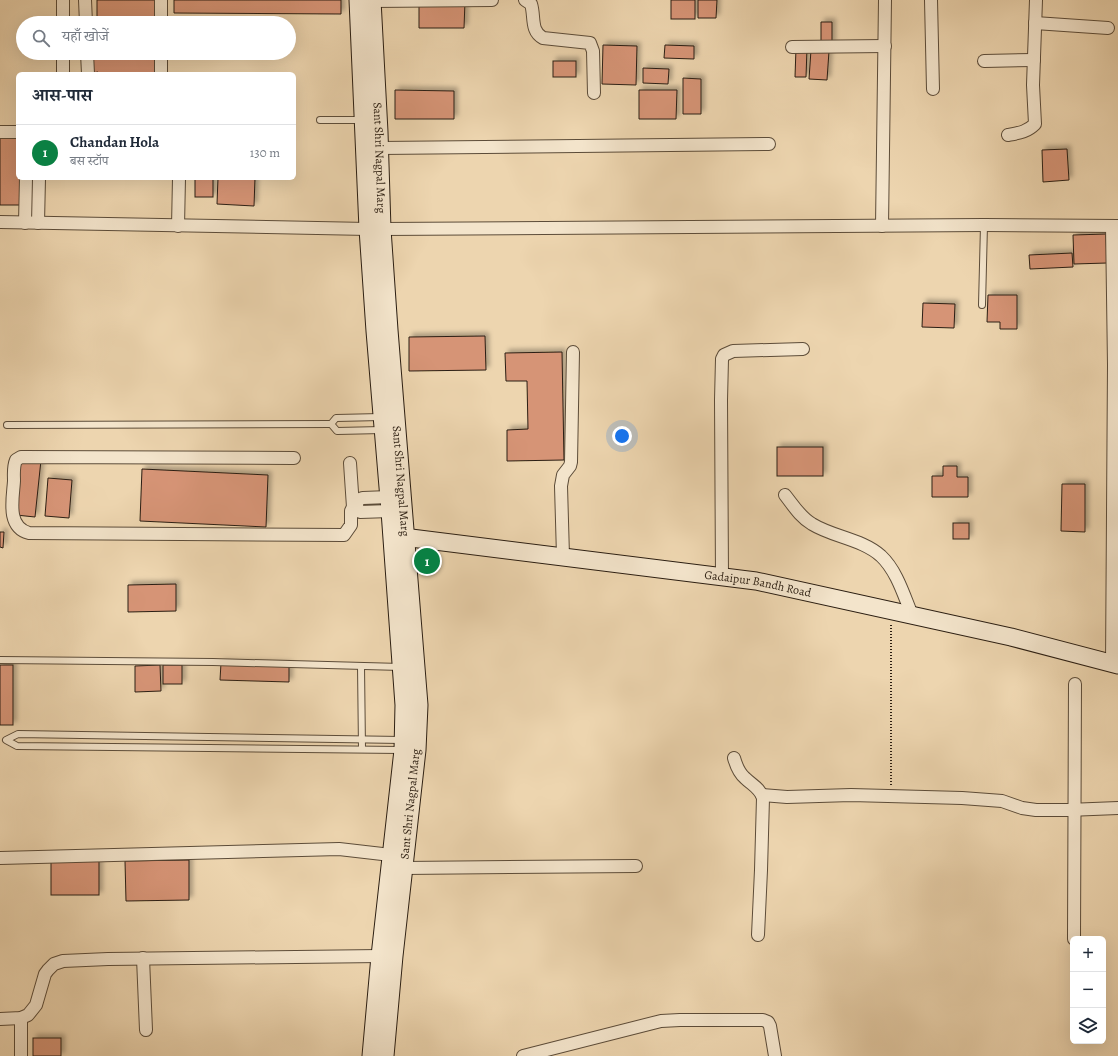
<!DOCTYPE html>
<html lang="hi">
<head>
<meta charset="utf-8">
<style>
  :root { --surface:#fff; --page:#f6f6f7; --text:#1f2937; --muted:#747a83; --line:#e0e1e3; --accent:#0b8043 }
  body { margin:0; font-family:Alegreya,"Noto Serif Devanagari",serif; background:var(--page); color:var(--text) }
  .controls { position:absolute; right:12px; bottom:12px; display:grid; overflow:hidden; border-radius:6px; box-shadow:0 4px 16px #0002 }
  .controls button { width:36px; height:36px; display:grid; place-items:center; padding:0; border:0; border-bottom:1px solid var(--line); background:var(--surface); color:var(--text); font:20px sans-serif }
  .you { position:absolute; left:622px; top:436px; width:14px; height:14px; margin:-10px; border:3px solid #fff; border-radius:50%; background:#1a73e8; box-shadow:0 0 0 6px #1a73e833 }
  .badge { display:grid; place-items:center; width:26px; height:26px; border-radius:50%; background:var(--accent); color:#fff; font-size:13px; font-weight:700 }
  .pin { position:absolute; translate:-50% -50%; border:2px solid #fff; box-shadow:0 1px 4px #0006 }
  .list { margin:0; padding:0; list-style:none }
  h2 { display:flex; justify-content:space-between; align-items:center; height:52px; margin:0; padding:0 16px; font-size:17px }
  h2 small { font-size:13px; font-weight:400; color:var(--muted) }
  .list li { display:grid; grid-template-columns:26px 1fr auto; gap:12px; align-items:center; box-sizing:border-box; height:56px; padding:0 16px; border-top:1px solid var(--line) }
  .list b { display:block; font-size:15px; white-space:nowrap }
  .list p { margin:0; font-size:13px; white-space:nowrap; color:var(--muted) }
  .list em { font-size:13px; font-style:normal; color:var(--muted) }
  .icon { flex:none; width:22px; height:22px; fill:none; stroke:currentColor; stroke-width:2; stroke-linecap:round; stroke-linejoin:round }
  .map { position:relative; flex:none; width:1118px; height:1056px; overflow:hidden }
  .search { position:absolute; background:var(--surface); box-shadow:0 4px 16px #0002; left:16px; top:16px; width:280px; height:44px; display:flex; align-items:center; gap:10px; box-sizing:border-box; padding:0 14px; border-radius:22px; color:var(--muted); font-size:15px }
  .panel { position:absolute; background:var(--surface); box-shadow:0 4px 16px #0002; left:16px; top:72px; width:280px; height:108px; border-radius:6px }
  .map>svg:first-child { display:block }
  .building { fill:#d69476; stroke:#2b1e12; filter:url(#shadow) }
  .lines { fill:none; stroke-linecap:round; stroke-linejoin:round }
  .lane-casing { stroke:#5c4c39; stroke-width:8 }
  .street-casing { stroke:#5c4c39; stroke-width:14 }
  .secondary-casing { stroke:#2b1e12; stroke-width:19 }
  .path { stroke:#2b1e12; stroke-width:2; stroke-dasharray:1 2; stroke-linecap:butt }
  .lane { stroke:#f3e4cb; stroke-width:6 }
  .street { stroke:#f3e4cb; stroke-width:12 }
  .secondary { stroke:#f3e4cb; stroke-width:17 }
  .labels { text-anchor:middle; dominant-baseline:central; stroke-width:3; stroke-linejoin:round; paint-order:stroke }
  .street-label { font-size:12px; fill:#2b1e12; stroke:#f3e4cb }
</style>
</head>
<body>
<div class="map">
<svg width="1118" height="1056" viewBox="0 0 1118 1056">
  <defs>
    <filter id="shadow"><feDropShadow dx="3.5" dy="-3.5" stdDeviation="2" flood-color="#0004"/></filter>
  </defs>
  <rect width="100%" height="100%" fill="#edd5af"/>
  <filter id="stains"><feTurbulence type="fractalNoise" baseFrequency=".005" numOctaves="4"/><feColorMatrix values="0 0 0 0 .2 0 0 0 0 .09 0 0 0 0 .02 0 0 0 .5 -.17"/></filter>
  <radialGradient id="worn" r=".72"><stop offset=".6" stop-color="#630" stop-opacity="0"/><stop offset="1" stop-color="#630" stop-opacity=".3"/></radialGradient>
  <!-- building -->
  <g class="building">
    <rect x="97" y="0" width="62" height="23"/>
    <path d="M174,0h167v14l-167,-1z"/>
    <rect x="671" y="0" width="24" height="19"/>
    <path d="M698,0h19l-1,18h-18z"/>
    <path d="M419,1h46l-1,27h-45z"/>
    <path d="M821,22h11v24l-11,-1z"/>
    <path d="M603,45l34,1 -1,39 -34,-1z"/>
    <path d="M665,45l29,1v13l-30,-1z"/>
    <path d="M796,48h11l-1,29h-11z"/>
    <path d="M811,50l18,1 -2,29 -18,-1z"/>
    <path d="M98,53h62v21h-62v-2l-12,2v-20z"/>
    <rect x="553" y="61" width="23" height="16"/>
    <path d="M643,68l26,1 -1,15 -25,-1z"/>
    <path d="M683,78l18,1v35h-18z"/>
    <path d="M395,90l59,1v28h-59z"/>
    <path d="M639,90h38l-1,29h-37z"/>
    <path d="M0,136l18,1v41h2v27h-20z"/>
    <path d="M1067,149l2,31 -26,2 -1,-32z"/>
    <rect x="195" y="178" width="18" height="19"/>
    <path d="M218,178h37l-1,28 -37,-2z"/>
    <path d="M1106,234l1,29 -33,1 -1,-29z"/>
    <path d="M1072,253l1,14 -43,2 -1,-14z"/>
    <path d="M988,295h29v34h-17v-7h-13z"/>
    <path d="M923,303l32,1 -1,24 -32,-1z"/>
    <path d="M485,336l1,34 -77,1v-34z"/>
    <path d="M562,352l2,108 -57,1v-31l21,-1 -1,-48h-21l-1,-28z"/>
    <rect x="777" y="447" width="46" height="29"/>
    <path d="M21,458l20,2 -6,57 -19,-2z"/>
    <path d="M943,466h14v11h11v20h-36v-21h11z"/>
    <path d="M142,469l126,6 -2,52 -126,-6z"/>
    <path d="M48,478l24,2 -3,38 -24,-2z"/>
    <path d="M1062,484h23v48l-24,-1z"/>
    <rect x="953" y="523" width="16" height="16"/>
    <path d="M0,532h4l-1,16 -3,-1z"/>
    <path d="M176,584v27l-48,1v-27z"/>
    <path d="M221,663l68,2v17l-69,-2z"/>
    <rect x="0" y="665" width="13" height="60"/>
    <path d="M160,665l1,26 -26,1v-26z"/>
    <rect x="163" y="665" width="19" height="19"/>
    <rect x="51" y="858" width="48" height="37"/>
    <path d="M189,860v40l-63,1 -1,-40z"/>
    <rect x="33" y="1038" width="28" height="18"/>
  </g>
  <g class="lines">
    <defs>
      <g id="lane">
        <path d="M320,120h41"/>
        <path d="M982,305l2,-80"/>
        <path d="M381,417l-45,1 -5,6 6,7 45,-1"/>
        <path d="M7,425l324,-1"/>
        <path d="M0,660l213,2 188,5"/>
        <path d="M361,666l1,83"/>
        <path d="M401,750l-384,-4 -11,-6 12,-6 383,6"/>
      </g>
      <g id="street">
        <path d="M63,0v23"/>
        <path d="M85,0l1,23"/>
        <path d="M161,0v23"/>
        <path d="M525,0l6,4c4,12 -1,27 12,34l47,5 3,8 1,42"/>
        <path d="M931,0l2,89"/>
        <path d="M372,1l120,-1"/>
        <path d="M1035,23l73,5"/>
        <path d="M792,47l93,-1"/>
        <path d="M63,53v21"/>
        <path d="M87,53l1,21"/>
        <path d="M161,53v21"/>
        <path d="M984,61l50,-1"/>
        <path d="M0,132h18"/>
        <path d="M1008,135c11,-2 19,-3 27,-11l-2,-39 3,-85"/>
        <path d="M380,148l389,-4"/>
        <path d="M0,222l368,7"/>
        <path d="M25,223l1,-45"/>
        <path d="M38,223l1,-45"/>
        <path d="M178,226l1,-48"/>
        <path d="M882,226l3,-226"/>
        <path d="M382,229l602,-4 134,1"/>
        <path d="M294,458l-273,-1 -5,3c-3,7 -2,14 -2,21 -1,17 -8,46 15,52l315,2 7,-10v-14l2,-4h4"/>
        <path d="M350,463l3,44"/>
        <path d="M785,495c8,10 15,22 27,29 21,13 50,15 69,32 16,15 23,40 31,59"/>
        <path d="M389,497l-26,1 -6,2v7l3,5 30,-1"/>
        <path d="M563,556l-2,-70 2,-11 7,-9 1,-4 2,-110"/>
        <path d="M722,576l-1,-176 1,-41 2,-4 9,-4 70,-2"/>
        <path d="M1112,664l2,-299 -2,-139"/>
        <path d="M734,758c2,7 5,15 11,20 7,7 15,10 18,20l-2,72 -3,65"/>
        <path d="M762,795l25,2 64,-2 111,3 40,3 20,7 14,2h32l50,-2"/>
        <path d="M0,858l339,-9 52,6"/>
        <path d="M403,868l233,-2"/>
        <path d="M1074,939l1,-255"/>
        <path d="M143,958l3,72"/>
        <path d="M0,1019l21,-1 7,-3 8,-10 9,-31 3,-4 6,-6 9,-3 45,-2 272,-3"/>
        <path d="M21,1056v-38"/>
        <path d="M523,1056l138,-35 19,-1h83l5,2 2,4 5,30"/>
      </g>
      <g id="secondary">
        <path d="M358,0l10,229 7,102 15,180 14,194 -1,45 -23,206 -9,100"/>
        <path id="s1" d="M372,0l7,132 3,97 7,101 30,375 -2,45 -23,206 -9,100"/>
        <path id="s2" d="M395,536l361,45 255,56 107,28"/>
      </g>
    </defs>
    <!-- lane casing -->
    <use href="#lane" class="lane-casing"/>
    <!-- street casing -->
    <use href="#street" class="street-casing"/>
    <!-- secondary casing -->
    <use href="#secondary" class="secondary-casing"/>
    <!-- path -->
    <path class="path" d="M891,625v160"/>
    <!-- lane -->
    <use href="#lane" class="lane"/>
    <!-- street -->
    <use href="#street" class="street"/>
    <!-- secondary -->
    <use href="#secondary" class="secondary"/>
  </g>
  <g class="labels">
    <!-- street labels -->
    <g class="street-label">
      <text stroke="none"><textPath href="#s1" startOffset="158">Sant Shri Nagpal Marg</textPath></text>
      <text stroke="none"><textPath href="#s1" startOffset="482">Sant Shri Nagpal Marg</textPath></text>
      <text stroke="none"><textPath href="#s2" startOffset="366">Gadaipur Bandh Road</textPath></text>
      <text transform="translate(410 804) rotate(-84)">Sant Shri Nagpal Marg</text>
    </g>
  </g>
  <rect width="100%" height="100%" filter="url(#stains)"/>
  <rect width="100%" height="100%" fill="url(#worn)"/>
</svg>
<div class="controls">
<button>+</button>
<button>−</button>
<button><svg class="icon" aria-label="layers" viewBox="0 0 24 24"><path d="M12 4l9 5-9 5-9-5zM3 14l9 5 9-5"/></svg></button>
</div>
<div class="you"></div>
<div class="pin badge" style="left:427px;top:561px">1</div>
<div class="search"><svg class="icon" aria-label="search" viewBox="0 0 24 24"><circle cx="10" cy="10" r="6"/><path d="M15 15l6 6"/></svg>यहाँ खोजें</div>
<section class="panel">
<h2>आस-पास<small></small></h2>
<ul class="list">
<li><span class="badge">1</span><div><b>Chandan Hola</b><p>बस स्टॉप</p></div><em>130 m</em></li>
</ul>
</section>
</div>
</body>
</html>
